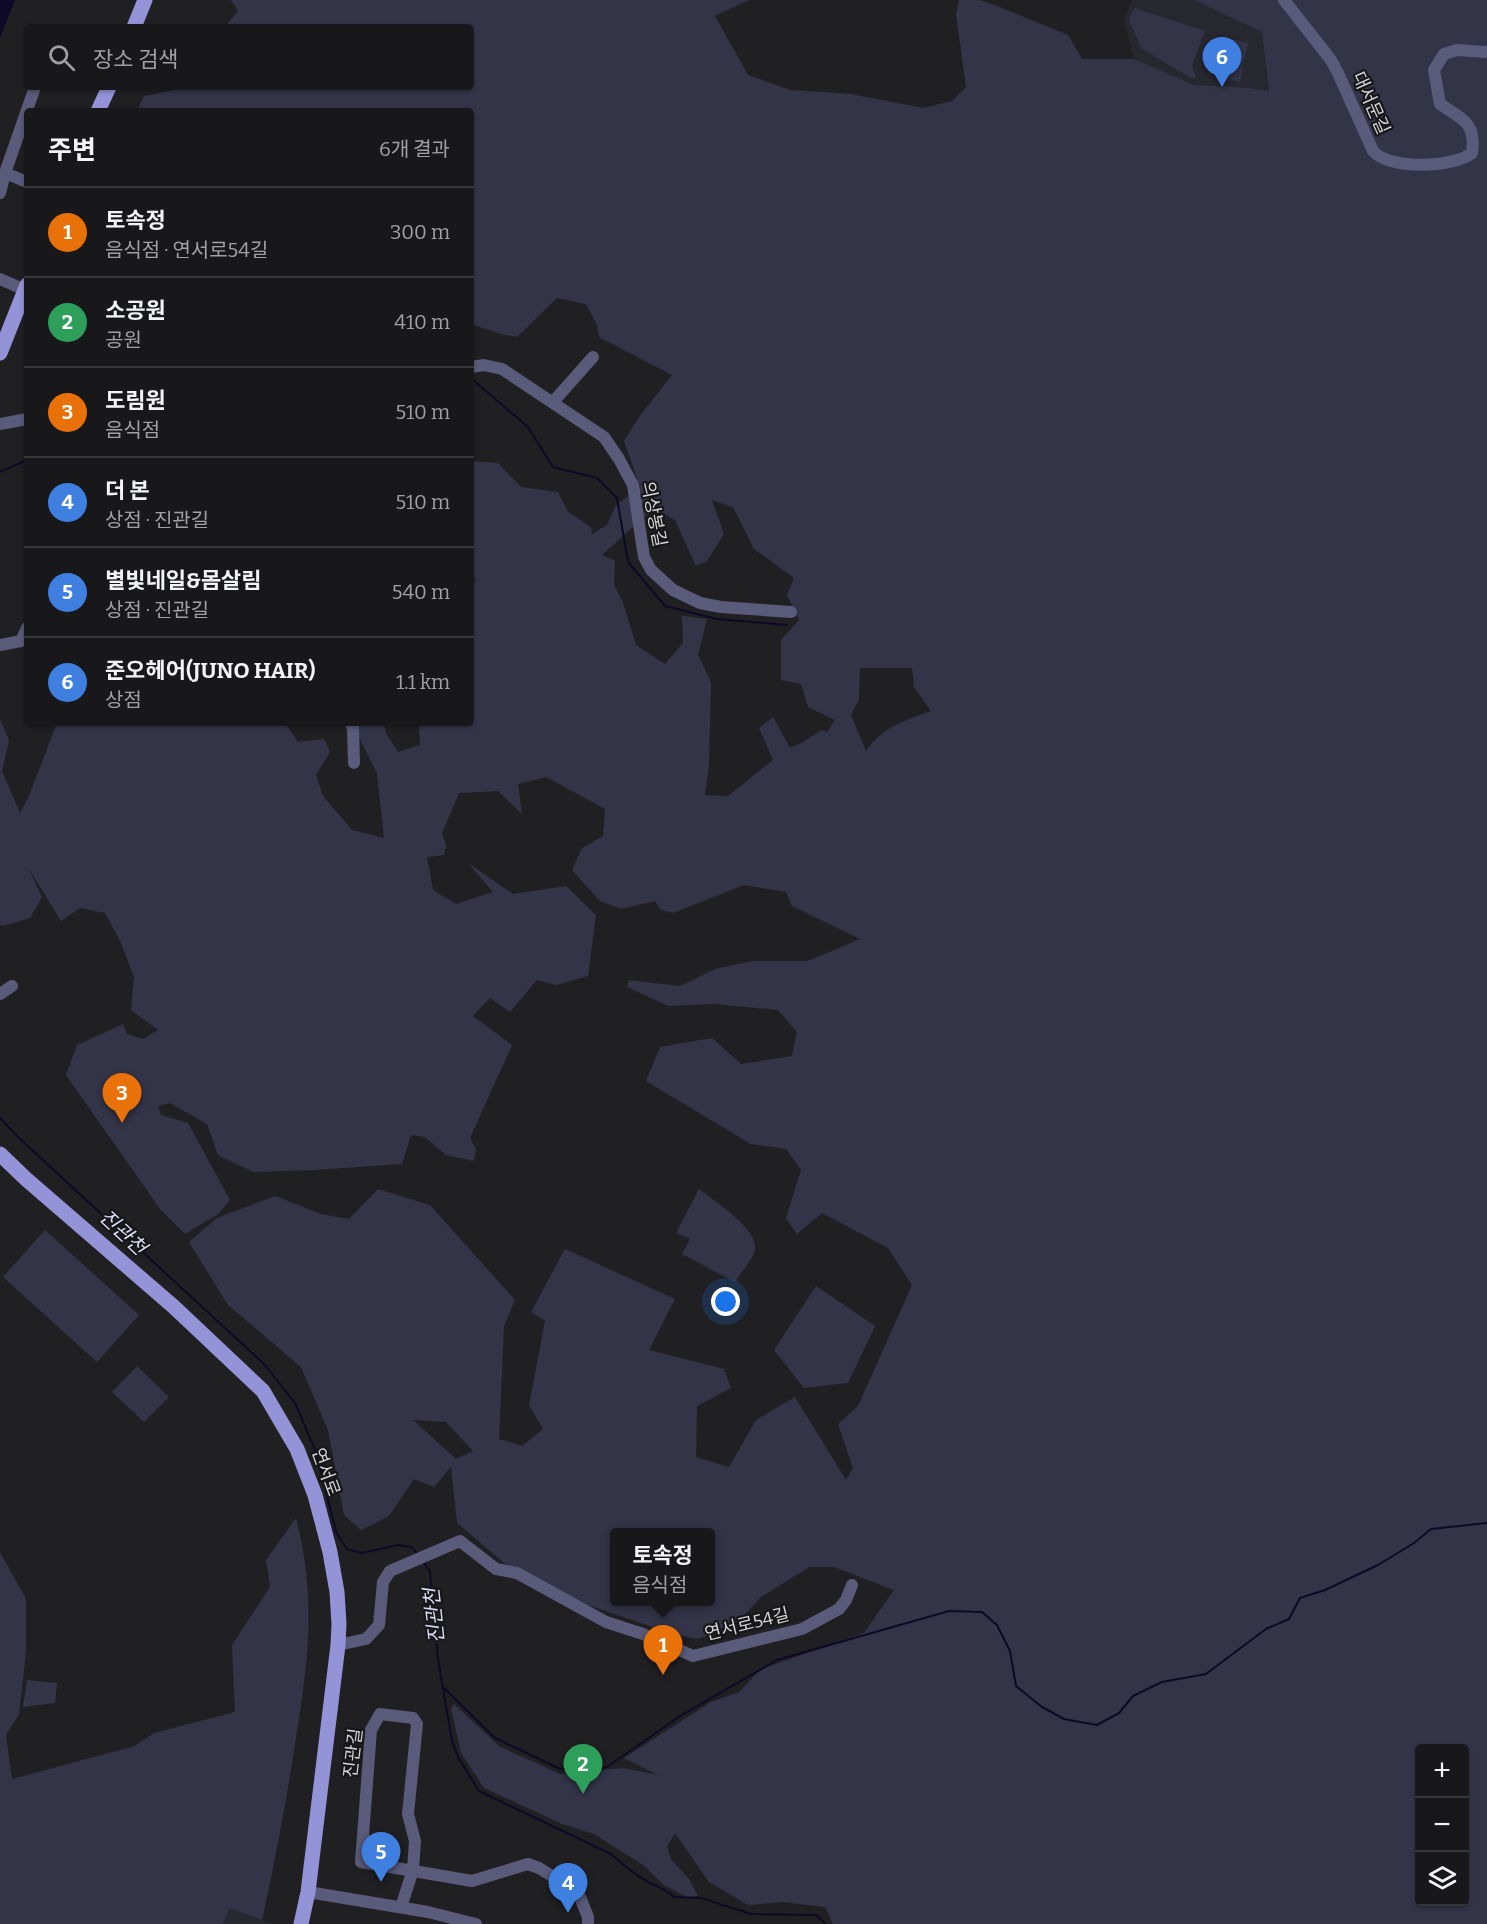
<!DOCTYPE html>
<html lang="ko">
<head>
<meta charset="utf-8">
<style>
  :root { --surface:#18181a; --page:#252527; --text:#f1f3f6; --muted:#9fa0a2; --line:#363739; --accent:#b45309 }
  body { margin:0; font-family:Bitter,"Noto Sans KR",serif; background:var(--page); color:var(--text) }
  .controls { position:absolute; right:18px; bottom:18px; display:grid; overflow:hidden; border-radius:6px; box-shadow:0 2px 4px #0004 }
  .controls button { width:54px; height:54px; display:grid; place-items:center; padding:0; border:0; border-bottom:2px solid var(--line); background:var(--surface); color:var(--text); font:30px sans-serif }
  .you { position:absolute; left:726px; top:1302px; width:21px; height:21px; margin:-15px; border:4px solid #fff; border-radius:50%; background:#1a73e8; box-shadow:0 0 0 9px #1a73e833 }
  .badge { display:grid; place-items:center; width:39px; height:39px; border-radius:50%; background:var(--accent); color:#fff; font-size:20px; font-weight:700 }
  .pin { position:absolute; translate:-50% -50px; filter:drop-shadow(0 2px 3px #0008) }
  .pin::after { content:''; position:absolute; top:32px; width:21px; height:18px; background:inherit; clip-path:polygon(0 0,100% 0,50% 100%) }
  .popup { position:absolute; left:610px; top:1528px; width:105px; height:78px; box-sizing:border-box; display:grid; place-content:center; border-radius:6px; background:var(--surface); filter:drop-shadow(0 2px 4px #0005); font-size:20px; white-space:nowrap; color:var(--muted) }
  .popup b { font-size:22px; color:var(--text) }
  .popup::after { content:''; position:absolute; left:50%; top:100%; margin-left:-12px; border:12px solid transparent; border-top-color:var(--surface) }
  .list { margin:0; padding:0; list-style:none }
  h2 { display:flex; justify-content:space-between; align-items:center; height:78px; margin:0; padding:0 24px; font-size:26px }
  h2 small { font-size:20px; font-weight:400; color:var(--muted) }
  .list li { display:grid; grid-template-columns:39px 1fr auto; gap:18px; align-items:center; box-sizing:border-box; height:90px; padding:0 24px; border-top:2px solid var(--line) }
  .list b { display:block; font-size:22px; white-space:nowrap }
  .list p { margin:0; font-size:20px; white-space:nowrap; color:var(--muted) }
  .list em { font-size:20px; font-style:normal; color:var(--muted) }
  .icon { flex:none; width:33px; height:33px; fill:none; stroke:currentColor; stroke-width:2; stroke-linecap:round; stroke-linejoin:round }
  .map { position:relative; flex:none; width:1487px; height:1924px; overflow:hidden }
  .search { position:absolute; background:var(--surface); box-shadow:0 2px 4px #0004; left:24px; top:24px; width:450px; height:66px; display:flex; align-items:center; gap:15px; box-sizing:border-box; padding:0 21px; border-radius:6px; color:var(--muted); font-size:22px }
  .panel { position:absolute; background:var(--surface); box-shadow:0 2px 4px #0004; left:24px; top:108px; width:450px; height:618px; border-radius:6px }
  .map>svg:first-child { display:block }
  .built { fill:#272730 }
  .green { fill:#343449; fill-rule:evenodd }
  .water { fill:#0d0926 }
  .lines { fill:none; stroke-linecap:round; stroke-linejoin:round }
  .stream { stroke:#0d0926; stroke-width:2 }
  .minor { stroke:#5a5a7b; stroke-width:12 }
  .major { stroke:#9493d8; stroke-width:15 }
  .labels { text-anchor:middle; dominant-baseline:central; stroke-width:4.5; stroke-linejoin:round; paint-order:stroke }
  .street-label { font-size:18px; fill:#d4d4d6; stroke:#171719 }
  .water-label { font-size:20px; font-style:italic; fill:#dcddf7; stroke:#171719 }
</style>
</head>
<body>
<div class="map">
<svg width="1487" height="1924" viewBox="0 0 1487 1924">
  <rect width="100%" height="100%" fill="#202023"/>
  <!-- built -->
  <g class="built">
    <path d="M1132,0h62l68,32 7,59 -19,-3 -54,-3 -62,-26 -10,-40z"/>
    <path d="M229,1908l45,16h-51z"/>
  </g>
  <!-- green -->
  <g class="green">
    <path d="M231,0h518l-34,16 33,59 42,15 61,4 72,14 29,-7 14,-14 -10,-73 3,-14h20l13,4 76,31 14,24h52l61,26 55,3 19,3 -7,-59 -68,-32h293v1924h-654l-8,-17 -42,-5 -35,3 -39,-23 -34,-49 -8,14 4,12 18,20 9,17 -11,1 -23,-12 -21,-20 -49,-31 -32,-10 -78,-36 -23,-35 -10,-45 3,-4 45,42 61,28 63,-6 35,7 -34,-17 87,-56 28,-10 22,-23 103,-36 30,-43 -60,-23h-25l-48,30 -20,22 -42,20 -23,-4 -88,-30 -79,-38 -52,-44 -6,-56 -17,20 -20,-8 -25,37 -28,14 -17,-15 -16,-85 -27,-63 -73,-62 -39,-63 28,-24 58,-22 46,18 28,5 29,-30 52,16 85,95 -11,26 -5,113 23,7 21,-17 -14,-24 16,-84 -14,-9 34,-63 110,50 -26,51 75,19 7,19 -34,18 -1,51 33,10 27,-47 39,-23 51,83 7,-12 -15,-44 20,-18 54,-121 -24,-37 -66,-35 -25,21 -11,-16 15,-48 -15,-21 -35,-5 -105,-63 14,-34 52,-9 29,26 51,-8 5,-24 -19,-22 -64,-6 -46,2 -41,-19 2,-7 51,6 35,-17 37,-8h56l52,-22 -68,-33 -6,-14 -42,-7 -71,28 -12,-3 -6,-9 -34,8 -21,-8 -28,-31 10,-22 21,-12 2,-27 -59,-32 -28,7 4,30 -24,-23 -39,2 -17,40 4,12 -2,10 -17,2 6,33 23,14 37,-12 -25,-29 45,31 53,-8 30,29 -8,61 -32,9 -19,-5 -27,32 -20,-14 -17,18 39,29 -42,93 6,11 -2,12 -28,-6 -21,-18 -14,-2 -9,29 -87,6 -62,2 -35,-17 -11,-31 -37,-21 -12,3 3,9 27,8 42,77 -12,14 -33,20 -25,-25 -94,-134 11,-30 46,-21 4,10 16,5 15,-9 -27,-20 3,-33 -13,-34 -16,-30 -25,-5 -19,13 -33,-54 14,30 -12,21 -27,8 -3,-1v-206l9,21 -7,31 18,42 9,-17 28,-73h228l13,19 26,-3 6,13 -14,23 7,21 29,34 32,8 -7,-65 -23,-46v-4h30l2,10 12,19 22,-7 -1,-22h52v-140l5,-1 -5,-16v-105l27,2 23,24 37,5 10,20 23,15 1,7 15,-9 9,-20 24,-18 -16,-46 15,-24 33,-42 -73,-38 -2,-12 -11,-21 -29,-6 -40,39 -16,-3 -30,-10v-213h-334l7,-15 36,-7 1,-2h290v-60h-246l13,-16zM712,500l21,7 21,42 40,29 -7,17 12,25 -18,20v40l20,4 7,23 27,13 -8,12 -5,-2 -21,13 -11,5 -17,-31 -14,11 14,32 -45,36 -23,-1 4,-30 2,-83 -13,-27 9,-36 -25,-3 1,27 -18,21 -29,-19 -13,-42 -9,-18 1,-24 -13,-6 52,-47 21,12 21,46 11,-5 17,-27zM860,668h52l2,19 17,24c-25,9 -50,17 -65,40l-15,-36 8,-16zM413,1420l33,2 27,29 -17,8zM615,1532h96v70h-96zM1420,1748h44v154h-44z"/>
    <path d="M1134,8l71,23 -13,34 4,13h-5l-49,-29 -13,-29z"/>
    <path d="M1221,37l27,6 -8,39 -31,-9 -1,-4z"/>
    <path d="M699,1189c15,12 60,40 56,61 -3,11 -14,22 -20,32l-53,-28 8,-15 -14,-6z"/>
    <path d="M45,1230l94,85 -42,47 -94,-85z"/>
    <path d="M816,1286l59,40 -27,57 -44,5 -30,-38z"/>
    <path d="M137,1366l32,31 -25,25 -32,-30z"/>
    <path d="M296,1518c21,82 12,145 -1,226 -9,59 -20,117 -33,176l-33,-12 -6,16h-223v-372l26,47v53l-7,62 -13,21 6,44 123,-33 19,-13 81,-21 -3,-67 38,-58 -4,-27z"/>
    <path d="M27,1680l30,3 -2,20 -32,4z"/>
  </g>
  <!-- water -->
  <path class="water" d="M0,0h15l-15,38z"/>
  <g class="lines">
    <!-- stream -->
    <g class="stream">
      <path d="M471,381l2,-1 55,47 25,40 44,11 20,20 11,64 37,44 52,13 70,6"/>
      <path d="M0,472l27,-12"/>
      <path d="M0,1118l19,20 245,226 31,39 21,49 20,80 11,17 15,4 36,-8 14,2 6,8"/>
      <path d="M423,1562l7,9 8,88 14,82 6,16 21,34 132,63c12,11 24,21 39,29 10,5 16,6 24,14l27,1 50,16 65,1 10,9"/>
      <path d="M444,1688l51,50 63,30 20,3 29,-4 73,-51 97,-56 172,-49 33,1 15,13 13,26 6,35 26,21 22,12 33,6 22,-12 14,-17 29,-14 44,-8 60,-45 23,-10 11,-21 25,-8 53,-25 36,-22 17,-14 56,-6"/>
    </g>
    <!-- minor -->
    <g class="minor">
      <path d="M1284,0l47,60 7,13 35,78c16,19 80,17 99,2 4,-31 -9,-33 -32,-49l-6,-34 10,-16 13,-4 30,2"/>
      <path d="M5,173l22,9"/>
      <path d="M0,193l5,-20 30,-86"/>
      <path d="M0,279l25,11"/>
      <path d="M471,367l13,-2 18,4 102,68 15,22 14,26 11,72 7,13 22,20 27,13 21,4 70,5"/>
      <path d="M553,402l40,-45"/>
      <path d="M0,424l27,-5"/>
      <path d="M0,645l21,-4 6,-13"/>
      <path d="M351,723l2,5 1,35"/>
      <path d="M0,994l12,-8"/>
      <path d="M338,1645l28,-6 13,-14 4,-43 7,-11 70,-30 36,28 21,4 89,49 37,12 50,22 109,-27 37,-20 7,-9 6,-15"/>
      <path d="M308,1892l120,20 48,12"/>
      <path d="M401,1907l12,-37 2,-29 -7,-27 9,-90 -4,-6 -33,-4 -9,16 -10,132 111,19 56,-17 11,4 39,24 10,25v7"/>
    </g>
    <!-- major -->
    <g class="major">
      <path d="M134,27l11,-27"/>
      <path d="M98,111l11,-24"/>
      <path d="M0,353l27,-68"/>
      <path d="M0,1154l26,25 148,128 89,84 34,58 18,46 15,57 7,40 2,32 -1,21 -30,247 -7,32"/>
    </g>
  </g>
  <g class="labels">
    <!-- street labels -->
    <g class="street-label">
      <text transform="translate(1371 103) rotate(66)">대서문길</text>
      <text transform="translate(654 514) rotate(79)">의상봉길</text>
      <text transform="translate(326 1472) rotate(70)">연서로</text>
      <text transform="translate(747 1624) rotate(-14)">연서로54길</text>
      <text transform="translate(353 1753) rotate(-83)">진관길</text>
    </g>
    <!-- water labels -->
    <g class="water-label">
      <text transform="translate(123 1232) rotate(43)">진관천</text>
      <text transform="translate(434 1616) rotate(-96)">진관천</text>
    </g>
  </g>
</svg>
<div class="controls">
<button>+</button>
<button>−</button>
<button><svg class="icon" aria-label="layers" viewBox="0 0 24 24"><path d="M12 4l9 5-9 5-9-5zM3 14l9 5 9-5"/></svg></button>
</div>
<div class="you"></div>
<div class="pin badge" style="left:663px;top:1675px;background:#e8710a">1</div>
<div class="popup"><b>토속정</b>음식점</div>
<div class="pin badge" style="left:583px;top:1794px;background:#2e9e5b">2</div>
<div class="pin badge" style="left:122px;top:1123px;background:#e8710a">3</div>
<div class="pin badge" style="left:568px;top:1913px;background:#3f7fe0">4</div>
<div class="pin badge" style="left:381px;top:1882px;background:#3f7fe0">5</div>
<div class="pin badge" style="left:1222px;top:87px;background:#3f7fe0">6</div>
<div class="search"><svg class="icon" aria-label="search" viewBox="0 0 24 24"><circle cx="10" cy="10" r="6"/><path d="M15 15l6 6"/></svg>장소 검색</div>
<section class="panel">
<h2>주변<small>6개 결과</small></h2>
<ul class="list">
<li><span class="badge" style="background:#e8710a">1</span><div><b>토속정</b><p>음식점 · 연서로54길</p></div><em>300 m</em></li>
<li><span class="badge" style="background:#2e9e5b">2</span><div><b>소공원</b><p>공원</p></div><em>410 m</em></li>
<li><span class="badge" style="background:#e8710a">3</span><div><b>도림원</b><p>음식점</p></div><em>510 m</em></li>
<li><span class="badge" style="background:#3f7fe0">4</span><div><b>더 본</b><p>상점 · 진관길</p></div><em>510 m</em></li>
<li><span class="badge" style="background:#3f7fe0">5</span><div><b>별빛네일&amp;몸살림</b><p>상점 · 진관길</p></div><em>540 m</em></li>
<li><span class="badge" style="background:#3f7fe0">6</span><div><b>준오헤어(JUNO HAIR)</b><p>상점</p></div><em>1.1 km</em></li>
</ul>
</section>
</div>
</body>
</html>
